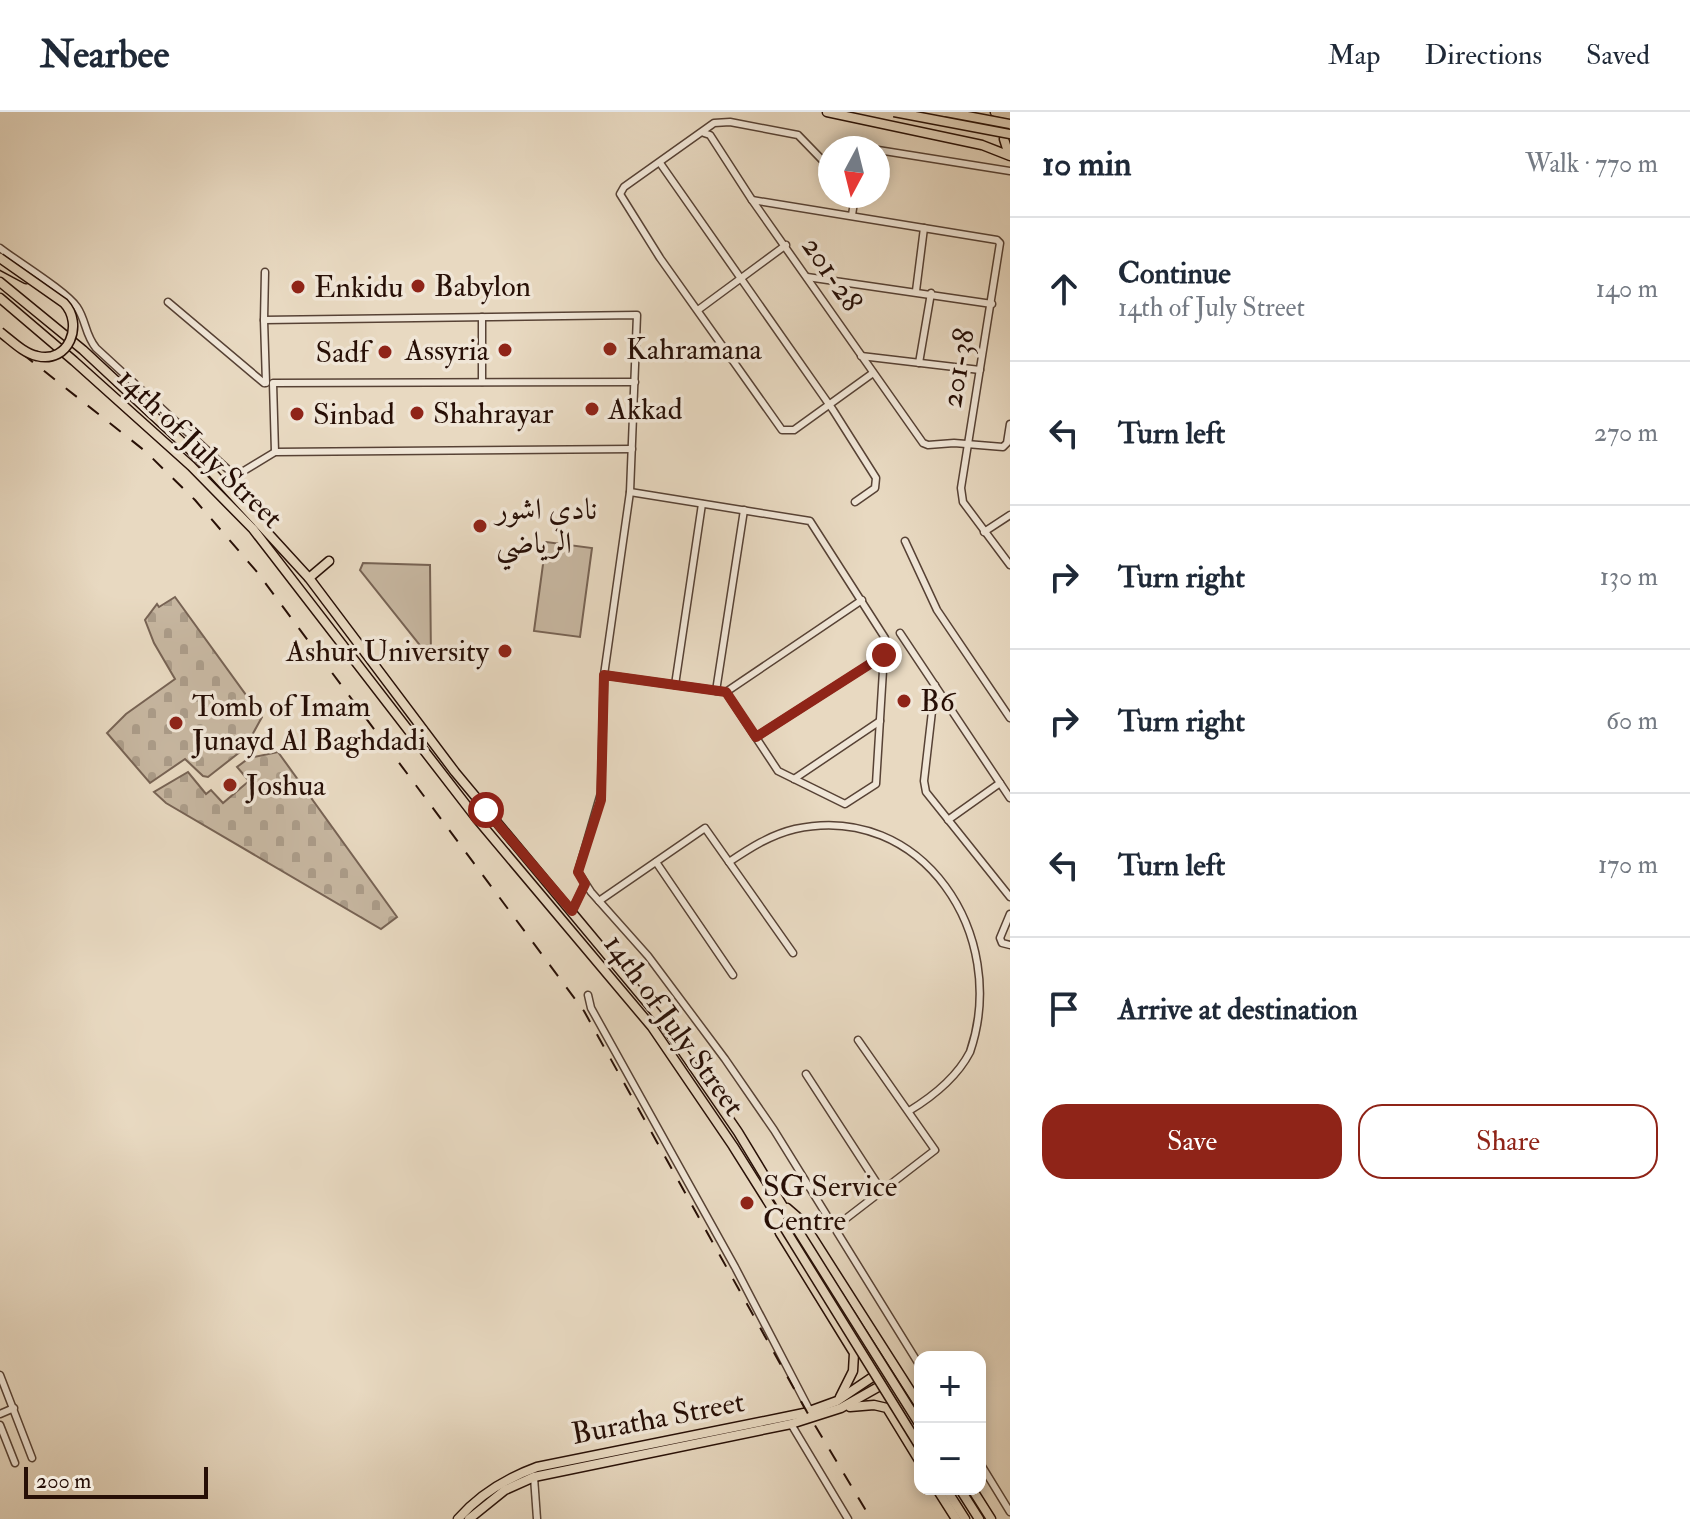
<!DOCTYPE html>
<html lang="en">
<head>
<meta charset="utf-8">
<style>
  :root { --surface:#fff; --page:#f2f2f3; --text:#1f2937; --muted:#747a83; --line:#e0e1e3; --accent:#8f2418 }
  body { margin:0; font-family:"IM FELL Double Pica",Amiri,serif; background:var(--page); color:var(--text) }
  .controls { position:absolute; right:24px; bottom:24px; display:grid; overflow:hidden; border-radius:16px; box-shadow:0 4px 12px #0003 }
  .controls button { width:72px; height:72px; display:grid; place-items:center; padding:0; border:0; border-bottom:2px solid var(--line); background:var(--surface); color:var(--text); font:40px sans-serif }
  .compass { position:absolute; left:818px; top:24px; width:72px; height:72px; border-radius:50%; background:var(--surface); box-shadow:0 4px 12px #0003; rotate:187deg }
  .scale { position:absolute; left:24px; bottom:20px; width:184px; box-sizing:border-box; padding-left:8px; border:4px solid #270f06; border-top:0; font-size:22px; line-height:28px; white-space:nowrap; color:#270f06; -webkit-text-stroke:6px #f0e6d7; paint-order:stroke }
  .stop { position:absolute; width:24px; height:24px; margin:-18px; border:6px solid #8f2418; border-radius:50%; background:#fff }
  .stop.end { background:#8f2418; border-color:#fff; box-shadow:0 2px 8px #0008 }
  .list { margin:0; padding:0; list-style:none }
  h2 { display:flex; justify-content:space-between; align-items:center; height:104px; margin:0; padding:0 32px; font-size:34px }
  h2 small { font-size:26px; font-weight:400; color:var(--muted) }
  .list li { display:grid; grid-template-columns:52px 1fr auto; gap:24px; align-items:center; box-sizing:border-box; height:144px; padding:0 32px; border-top:2px solid var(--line) }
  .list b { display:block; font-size:30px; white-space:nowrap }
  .list p { margin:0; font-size:26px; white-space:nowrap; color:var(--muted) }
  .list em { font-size:26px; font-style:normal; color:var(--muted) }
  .actions { display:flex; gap:16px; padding:24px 32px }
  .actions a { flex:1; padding:18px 0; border:2px solid var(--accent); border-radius:24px; text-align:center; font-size:28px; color:var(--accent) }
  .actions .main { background:var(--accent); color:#fff }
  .icon { flex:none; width:44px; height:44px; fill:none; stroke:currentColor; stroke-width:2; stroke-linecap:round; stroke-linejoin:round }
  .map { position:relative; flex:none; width:1010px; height:1407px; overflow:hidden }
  header { display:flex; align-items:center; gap:48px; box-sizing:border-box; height:112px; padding:0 40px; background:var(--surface); border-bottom:2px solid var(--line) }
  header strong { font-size:38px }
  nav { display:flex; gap:44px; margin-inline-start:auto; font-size:28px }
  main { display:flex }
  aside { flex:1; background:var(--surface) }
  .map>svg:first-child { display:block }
  .grass { fill:#c7b7a1; stroke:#776354; stroke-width:2 }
  .cemetery { fill:url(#cemetery-stones); stroke:#776354; stroke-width:2 }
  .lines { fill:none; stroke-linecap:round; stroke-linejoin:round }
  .minor-casing { stroke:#574235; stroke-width:9 }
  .major-casing { stroke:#270f06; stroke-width:11 }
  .minor { stroke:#f0e6d7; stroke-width:6 }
  .major { stroke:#e8d9c1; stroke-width:8 }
  .rail { stroke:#270f06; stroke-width:2; stroke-dasharray:14 14; stroke-linecap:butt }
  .major-bridge-casing { stroke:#270f06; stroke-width:11; stroke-linecap:butt }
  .major-bridge { stroke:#e8d9c1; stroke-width:8 }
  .route { stroke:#8f2418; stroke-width:10 }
  .poi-dot { fill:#8f2418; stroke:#f0e6d7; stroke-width:3 }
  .labels { text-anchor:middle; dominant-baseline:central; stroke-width:7; stroke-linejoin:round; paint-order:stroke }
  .street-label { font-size:30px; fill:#270f06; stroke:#f0e6d7 }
  .poi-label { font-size:30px; fill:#270f06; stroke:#f0e6d7; text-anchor:start }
</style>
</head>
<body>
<header>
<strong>Nearbee</strong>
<nav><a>Map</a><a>Directions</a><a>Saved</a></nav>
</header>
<main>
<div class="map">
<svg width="1010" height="1407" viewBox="0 0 1010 1407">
  <defs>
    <pattern id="cemetery-stones" width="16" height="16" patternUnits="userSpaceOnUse" patternTransform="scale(2)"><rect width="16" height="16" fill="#c7b7a1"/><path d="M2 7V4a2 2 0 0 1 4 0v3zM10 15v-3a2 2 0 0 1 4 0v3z" fill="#ab9c89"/></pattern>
  </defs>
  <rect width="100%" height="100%" fill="#e8d9c1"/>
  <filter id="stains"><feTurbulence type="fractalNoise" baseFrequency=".0025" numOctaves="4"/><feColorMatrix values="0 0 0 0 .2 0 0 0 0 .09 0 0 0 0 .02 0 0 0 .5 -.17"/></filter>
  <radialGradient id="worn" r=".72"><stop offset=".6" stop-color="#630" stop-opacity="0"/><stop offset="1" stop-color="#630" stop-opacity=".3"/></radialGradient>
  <!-- grass -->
  <g class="grass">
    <path d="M546,430l46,6 -12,89 -46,-6z"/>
    <path d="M363,451l67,2 1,94 -71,-89z"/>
  </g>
  <!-- cemetery -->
  <g class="cemetery">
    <path d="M175,485l87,120 -17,31 -37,29 -5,-1 -18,-17 -35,24 -43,-50 19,-19 49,-35 -21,-36 -9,-23 12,-16 2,3z"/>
    <path d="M278,640l119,165 -16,12 -215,-126 -12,-11 34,-20 18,22 5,-4 12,13 26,-22 -12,-14 12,-9z"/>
  </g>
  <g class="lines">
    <defs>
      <g id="minor">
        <path d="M704,21l6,2 42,65 171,243 5,2 26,-2 49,4 4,-4 3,-19"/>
        <path d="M878,38l132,21"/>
        <path d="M660,51l173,247 43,68 -1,10 -20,14"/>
        <path d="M830,56l-32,-33 -68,-13 -16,1 -90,64 -4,7 40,64 122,172h12l79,-57"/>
        <path d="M752,88l245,40 3,3 -39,245 2,14 47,63"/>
        <path d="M852,103l3,-19"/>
        <path d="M0,136c18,14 66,43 77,59 9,13 8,28 19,41l139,128"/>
        <path d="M265,160l-1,48 373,-5 -7,177 -26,183 -3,118 -23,79 13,20 57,64 77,103 49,71 146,236"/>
        <path d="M807,165l185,27"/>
        <path d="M916,179l8,-63"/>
        <path d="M168,190l96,81"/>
        <path d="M698,198l88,-65"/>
        <path d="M264,208l2,63"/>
        <path d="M861,244l119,14"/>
        <path d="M919,251l12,-70"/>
        <path d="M482,270v-65"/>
        <path d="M275,340l-2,-69 362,-1"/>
        <path d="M224,371l51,-31 357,-3"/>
        <path d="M630,380l180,29 75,117 -9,146 -31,20 -67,-33 -52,-79"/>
        <path d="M984,420l26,-17"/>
        <path d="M905,429l32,69 73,108"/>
        <path d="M900,521l110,165"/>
        <path d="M604,563l122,17 136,-92"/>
        <path d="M675,573l27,-181"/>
        <path d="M935,573l-11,96 2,11 84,105"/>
        <path d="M716,579l28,-181"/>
        <path d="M756,625l128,-82"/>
        <path d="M794,667l86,-58"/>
        <path d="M948,708l52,-37"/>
        <path d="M656,750l77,113"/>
        <path d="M729,750c21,-14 41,-27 66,-33 127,-28 215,106 175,223 -13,25 -38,45 -61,59"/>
        <path d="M599,789l106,-73 88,125"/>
        <path d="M572,799l13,-27"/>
        <path d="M1010,802l-10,24 2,5 8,2"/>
        <path d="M588,883l3,13 144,259 75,144"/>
        <path d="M806,962l76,117"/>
        <path d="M835,1115l100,-77 -77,-110"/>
        <path d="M0,1263l32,83"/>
        <path d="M0,1302l14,-6"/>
        <path d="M791,1312l57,95"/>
        <path d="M0,1313l15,38"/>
        <path d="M980,1351l30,49"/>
        <path d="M534,1365l3,42"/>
      </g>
      <g id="major">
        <path d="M827,0l155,33 28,11"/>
        <path d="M995,0l15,3"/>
        <path d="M1009,43l-5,-16 6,-22"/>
        <path d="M0,153l26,14"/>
        <path d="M0,170l83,68 116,108 110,120 146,194 204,245 79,115 52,86"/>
        <path d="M0,186l74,63 117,105 62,63 224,290 175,208 81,119 49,78"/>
        <path d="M309,466l20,-17"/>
        <path d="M787,1096l15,13 118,185"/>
        <path d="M774,1105l6,16 74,120 -1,18 -13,26"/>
        <path d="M850,1295l24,-2 13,3 33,54"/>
        <path d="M937,1377l19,30"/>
        <path d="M946,1377l19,30"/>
        <path d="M960,1377l19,30"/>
        <path d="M972,1377l19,30"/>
        <path d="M458,1407c21,-24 49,-41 79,-52l267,-54 33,-12 37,-25"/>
        <path d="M469,1407l36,-29 29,-13 257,-53 50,-16 39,-22"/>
      </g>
    </defs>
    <!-- minor casing -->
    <use href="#minor" class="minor-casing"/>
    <!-- major casing -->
    <use href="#major" class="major-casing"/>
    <!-- minor -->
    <use href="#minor" class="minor"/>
    <!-- major -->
    <use href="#major" class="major"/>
    <!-- rail -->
    <path class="rail" d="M0,224l145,115 50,49 62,72 327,439 223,401 64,107"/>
    <defs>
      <g id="major-bridge">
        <path d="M894,0l116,22"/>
        <path d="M946,0l64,12"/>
        <path d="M0,146l64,45c20,21 5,61 -27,53 -14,-3 -26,-16 -37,-24"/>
        <path d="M790,1106l130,207"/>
        <path d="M782,1112l138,223"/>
      </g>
    </defs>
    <!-- major-bridge casing -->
    <use href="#major-bridge" class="major-bridge-casing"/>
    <!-- major-bridge -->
    <use href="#major-bridge" class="major-bridge"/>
  </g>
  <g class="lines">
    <!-- route -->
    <path class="route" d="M486,698l86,101 13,-27 -7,-12 23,-72 3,-125 122,17 30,45 128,-82"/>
  </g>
  <!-- markers -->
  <g class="poi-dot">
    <circle cx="418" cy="174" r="8"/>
    <circle cx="298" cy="175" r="8"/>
    <circle cx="610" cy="237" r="8"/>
    <circle cx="505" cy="238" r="8"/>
    <circle cx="385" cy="240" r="8"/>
    <circle cx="592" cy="297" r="8"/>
    <circle cx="417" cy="301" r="8"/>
    <circle cx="297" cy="302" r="8"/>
    <circle cx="480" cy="414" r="8"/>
    <circle cx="505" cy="539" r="8"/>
    <circle cx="904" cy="589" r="8"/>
    <circle cx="176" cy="611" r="8"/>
    <circle cx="230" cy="673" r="8"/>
    <circle cx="747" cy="1091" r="8"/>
  </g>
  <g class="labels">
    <!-- street labels -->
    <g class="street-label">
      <text transform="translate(832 162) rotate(56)">201-28</text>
      <text transform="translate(958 256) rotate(-80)">201-38</text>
      <text transform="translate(200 336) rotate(44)">14th of July Street</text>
      <text transform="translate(674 913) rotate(54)">14th of July Street</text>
      <text transform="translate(658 1306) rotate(-11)">Buratha Street</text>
    </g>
    <!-- poi labels -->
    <g class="poi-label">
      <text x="434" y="174">Babylon</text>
      <text x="314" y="175">Enkidu</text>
      <text x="626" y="237">Kahramana</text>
      <text x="489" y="238" text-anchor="end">Assyria</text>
      <text x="369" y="240" text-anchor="end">Sadf</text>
      <text x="608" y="297">Akkad</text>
      <text x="433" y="301">Shahrayar</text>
      <text x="313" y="302">Sinbad</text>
      <text x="496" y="397">نادي اشور<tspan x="496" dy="34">الرياضي</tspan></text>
      <text x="489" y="539" text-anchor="end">Ashur University</text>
      <text x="920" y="589">B6</text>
      <text x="192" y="594">Tomb of Imam<tspan x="192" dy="34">Junayd Al Baghdadi</tspan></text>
      <text x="246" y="673">Joshua</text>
      <text x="763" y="1074">SG Service<tspan x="763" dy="34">Centre</tspan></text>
    </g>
  </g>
  <rect width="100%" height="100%" filter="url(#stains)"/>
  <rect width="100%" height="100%" fill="url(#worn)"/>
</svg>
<div class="controls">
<button>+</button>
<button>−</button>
</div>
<svg class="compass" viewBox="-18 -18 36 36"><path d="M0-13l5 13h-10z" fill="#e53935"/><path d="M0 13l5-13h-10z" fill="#747a83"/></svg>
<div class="scale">200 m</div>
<div class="stop" style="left:486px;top:698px"></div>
<div class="stop end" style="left:884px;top:543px"></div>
</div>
<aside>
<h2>10 min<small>Walk · 770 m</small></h2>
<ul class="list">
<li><svg class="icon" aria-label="ahead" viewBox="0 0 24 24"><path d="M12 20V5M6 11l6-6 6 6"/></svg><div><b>Continue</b><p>14th of July Street</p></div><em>140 m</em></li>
<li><svg class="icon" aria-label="left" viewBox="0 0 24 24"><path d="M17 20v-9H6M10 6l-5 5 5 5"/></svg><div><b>Turn left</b></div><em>270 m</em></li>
<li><svg class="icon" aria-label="right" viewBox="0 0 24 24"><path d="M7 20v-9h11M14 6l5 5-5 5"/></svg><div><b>Turn right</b></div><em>130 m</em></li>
<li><svg class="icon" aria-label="right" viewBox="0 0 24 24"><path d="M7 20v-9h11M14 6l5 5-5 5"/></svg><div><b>Turn right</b></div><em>60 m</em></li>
<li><svg class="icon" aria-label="left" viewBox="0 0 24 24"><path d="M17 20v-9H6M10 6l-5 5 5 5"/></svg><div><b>Turn left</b></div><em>170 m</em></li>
<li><svg class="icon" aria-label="arrive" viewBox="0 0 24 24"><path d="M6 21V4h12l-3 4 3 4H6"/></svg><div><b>Arrive at destination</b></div></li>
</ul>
<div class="actions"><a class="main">Save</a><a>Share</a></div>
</aside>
</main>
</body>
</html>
